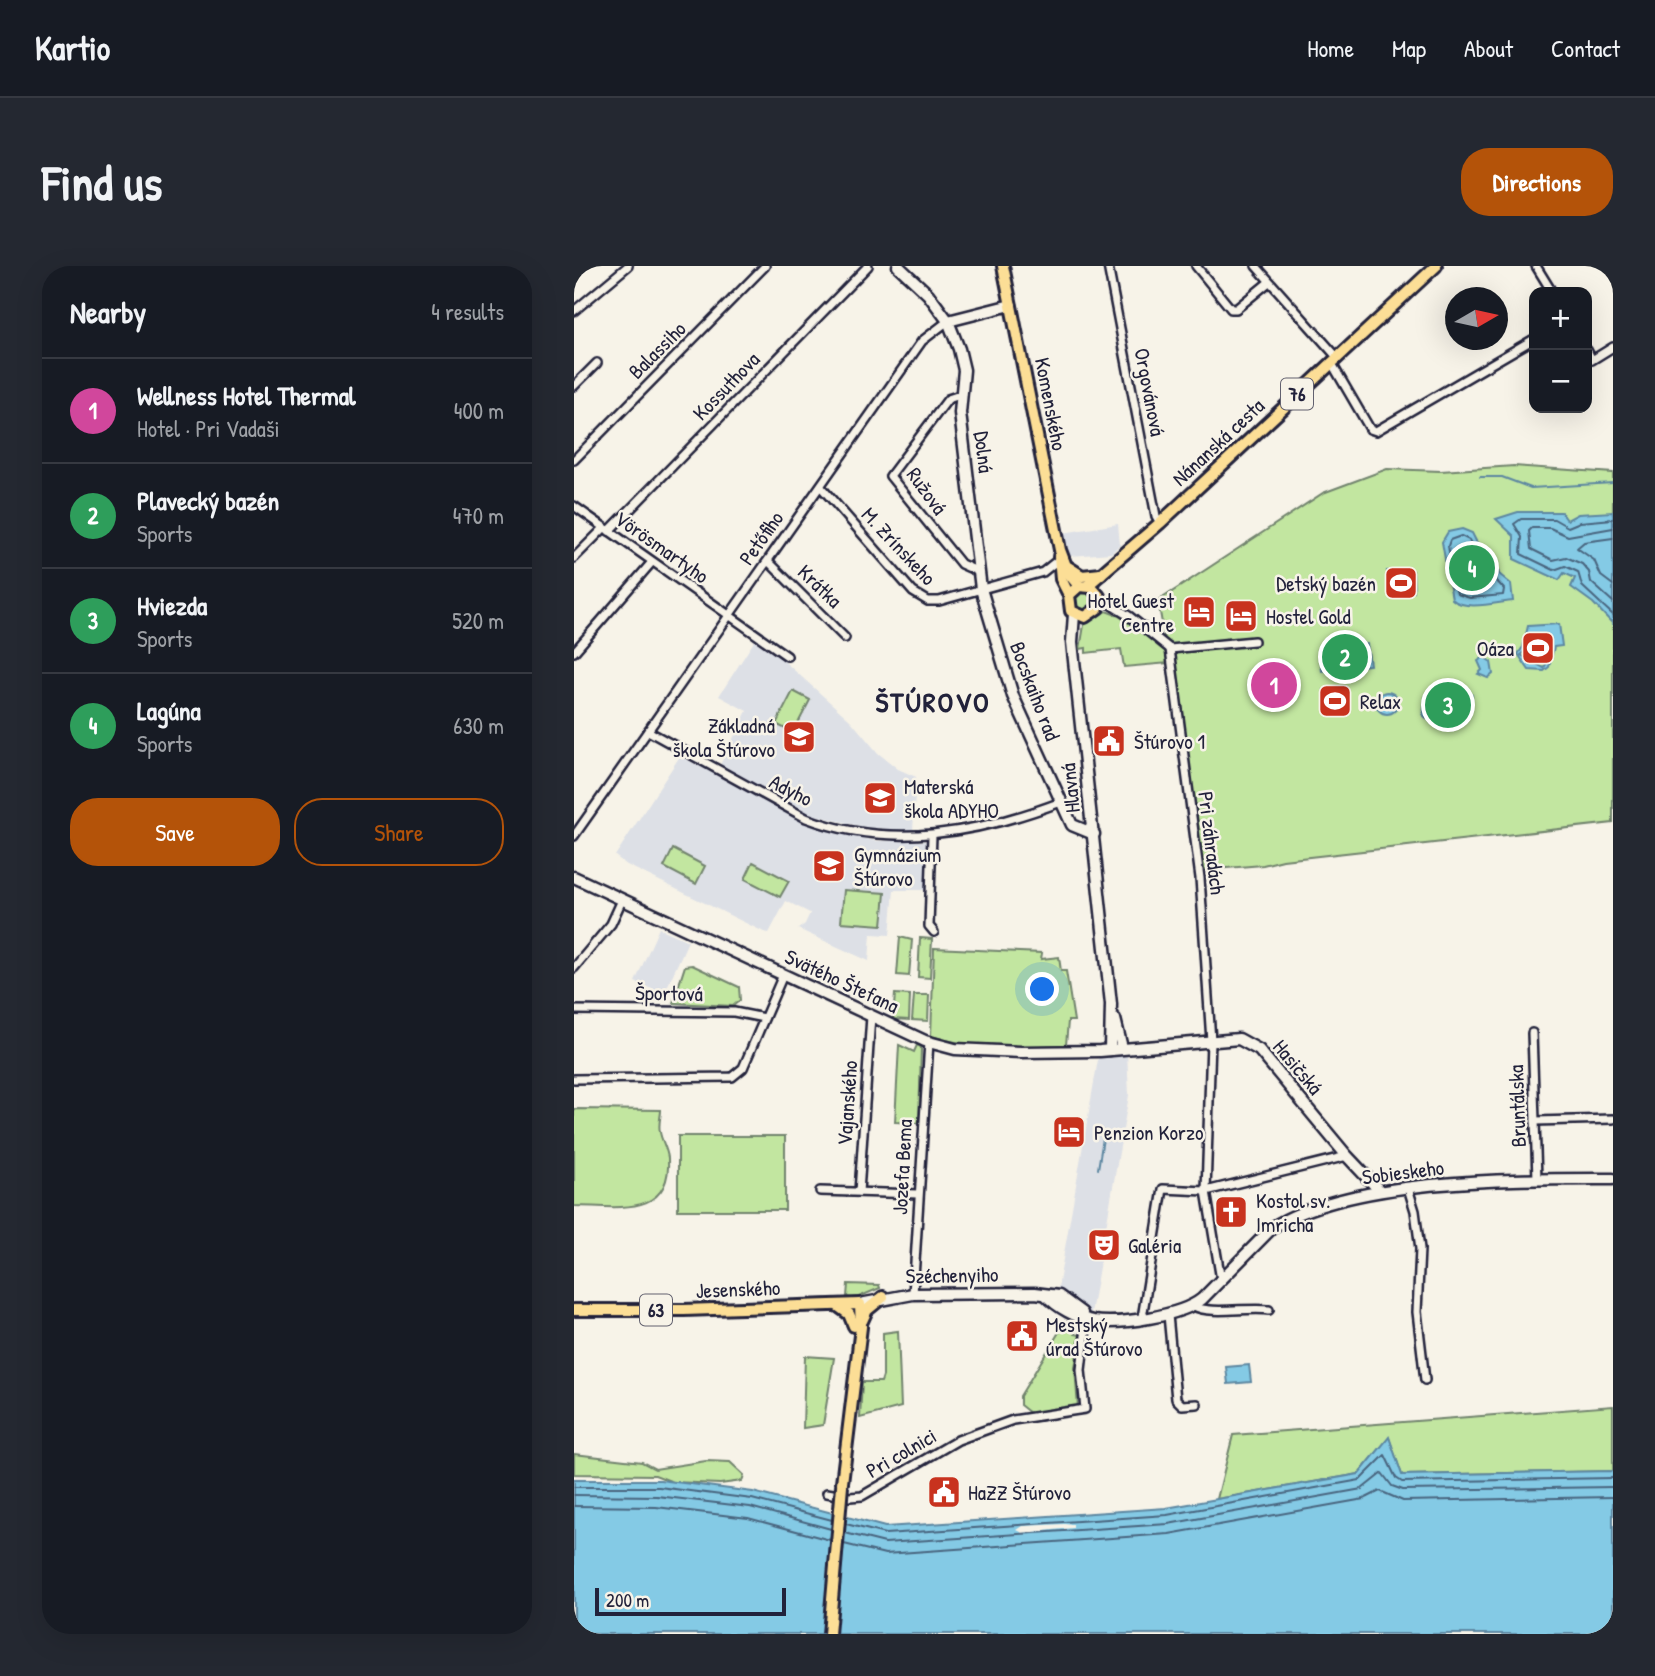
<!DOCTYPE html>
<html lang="en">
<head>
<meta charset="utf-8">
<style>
  :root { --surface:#171b24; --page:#242831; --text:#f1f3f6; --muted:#9ea1a6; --line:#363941; --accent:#b45309 }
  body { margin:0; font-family:"Patrick Hand",sans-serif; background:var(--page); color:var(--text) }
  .controls { position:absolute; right:21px; top:21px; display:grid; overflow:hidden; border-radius:14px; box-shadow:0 7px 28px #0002 }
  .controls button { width:63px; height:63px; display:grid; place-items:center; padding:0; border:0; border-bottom:2px solid var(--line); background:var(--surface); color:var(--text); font:35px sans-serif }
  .compass { position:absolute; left:871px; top:21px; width:63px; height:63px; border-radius:50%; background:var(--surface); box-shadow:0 7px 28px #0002; rotate:81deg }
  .scale { position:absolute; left:21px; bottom:18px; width:191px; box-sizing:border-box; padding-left:7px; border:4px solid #22223b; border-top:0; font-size:19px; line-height:24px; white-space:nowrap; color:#22223b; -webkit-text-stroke:5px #f7f3e8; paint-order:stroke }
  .you { position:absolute; left:469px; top:724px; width:24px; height:24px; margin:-18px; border:5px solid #fff; border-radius:50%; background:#1a73e8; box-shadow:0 0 0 10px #1a73e833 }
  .badge { display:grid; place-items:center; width:46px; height:46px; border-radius:50%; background:var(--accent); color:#fff; font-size:23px; font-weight:700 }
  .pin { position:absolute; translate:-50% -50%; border:4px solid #fff; box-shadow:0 2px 7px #0006 }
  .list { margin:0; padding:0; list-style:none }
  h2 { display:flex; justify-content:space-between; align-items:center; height:91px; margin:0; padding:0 28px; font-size:30px }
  h2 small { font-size:23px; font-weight:400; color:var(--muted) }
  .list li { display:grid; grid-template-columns:46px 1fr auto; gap:21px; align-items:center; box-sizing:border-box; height:105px; padding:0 28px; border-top:2px solid var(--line) }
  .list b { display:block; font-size:26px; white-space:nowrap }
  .list p { margin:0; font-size:23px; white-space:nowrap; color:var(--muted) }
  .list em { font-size:23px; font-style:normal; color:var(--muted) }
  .actions { display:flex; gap:14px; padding:21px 28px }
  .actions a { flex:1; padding:16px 0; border:2px solid var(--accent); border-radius:28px; text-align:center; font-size:24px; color:var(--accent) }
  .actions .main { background:var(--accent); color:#fff }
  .map { position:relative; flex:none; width:1039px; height:1368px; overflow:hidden; border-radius:28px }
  header { display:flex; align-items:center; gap:42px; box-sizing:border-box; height:98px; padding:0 35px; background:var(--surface); border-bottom:2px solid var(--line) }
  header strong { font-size:33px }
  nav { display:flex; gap:38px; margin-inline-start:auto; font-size:24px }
  .intro { display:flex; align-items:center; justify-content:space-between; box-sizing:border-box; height:168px; padding:0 42px }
  h1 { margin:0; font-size:49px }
  .button { padding:18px 32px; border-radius:28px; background:var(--accent); color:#fff; font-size:24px; font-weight:700 }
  main { display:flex; gap:42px; padding:0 42px }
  aside { flex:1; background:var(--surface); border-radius:28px; box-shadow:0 7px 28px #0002 }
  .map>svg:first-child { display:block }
  .built { fill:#dde0e6 }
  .green { fill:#c2e6a0; stroke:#72846e; stroke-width:2 }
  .water { fill:#84cae5; stroke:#5d87a1; stroke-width:2; fill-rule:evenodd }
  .pier { fill:#f7f3e8 }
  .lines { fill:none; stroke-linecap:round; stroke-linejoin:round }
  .shore { stroke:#49657f; stroke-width:2 }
  .stream { stroke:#5d87a1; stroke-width:2 }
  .street-casing { stroke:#22223b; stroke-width:12 }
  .secondary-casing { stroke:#22223b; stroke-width:15 }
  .primary-casing { stroke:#22223b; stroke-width:16 }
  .street { stroke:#f7f3e8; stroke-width:7 }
  .secondary { stroke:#f7f3e8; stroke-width:10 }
  .primary { stroke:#fcde96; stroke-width:10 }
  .primary-bridge-casing { stroke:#22223b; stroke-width:16; stroke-linecap:butt }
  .primary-bridge { stroke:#fcde96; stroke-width:10 }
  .labels { text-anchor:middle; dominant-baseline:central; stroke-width:5; stroke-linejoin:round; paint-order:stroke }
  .shield { fill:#f7f3e8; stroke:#62616f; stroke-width:2 }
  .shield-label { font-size:19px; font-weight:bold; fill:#22223b }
  .street-label { font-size:21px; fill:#22223b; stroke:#f7f3e8 }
  .poi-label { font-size:21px; fill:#22223b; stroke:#f7f3e8; text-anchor:start }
  .district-label { font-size:28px; font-weight:bold; letter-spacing:2px; fill:#22223b; stroke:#f7f3e8 }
</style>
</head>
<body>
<header>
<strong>Kartio</strong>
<nav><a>Home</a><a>Map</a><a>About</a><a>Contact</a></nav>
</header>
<div class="intro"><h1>Find us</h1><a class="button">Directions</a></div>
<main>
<aside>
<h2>Nearby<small>4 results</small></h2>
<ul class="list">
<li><span class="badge" style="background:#d1479c">1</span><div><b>Wellness Hotel Thermal</b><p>Hotel · Pri Vadaši</p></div><em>400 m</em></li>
<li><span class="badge" style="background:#2e9e5b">2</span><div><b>Plavecký bazén</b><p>Sports</p></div><em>470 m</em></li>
<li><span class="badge" style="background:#2e9e5b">3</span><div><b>Hviezda</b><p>Sports</p></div><em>520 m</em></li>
<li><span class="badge" style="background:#2e9e5b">4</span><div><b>Lagúna</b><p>Sports</p></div><em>630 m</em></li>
</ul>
<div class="actions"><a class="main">Save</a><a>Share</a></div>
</aside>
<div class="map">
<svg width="1039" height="1368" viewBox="0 0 1039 1368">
  <rect width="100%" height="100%" fill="#f7f3e8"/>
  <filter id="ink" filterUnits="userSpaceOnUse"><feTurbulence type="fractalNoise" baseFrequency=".0143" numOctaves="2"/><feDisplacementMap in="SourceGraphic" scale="14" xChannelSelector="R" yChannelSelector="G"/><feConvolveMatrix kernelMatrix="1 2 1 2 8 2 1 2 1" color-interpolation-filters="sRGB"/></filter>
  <g filter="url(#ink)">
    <!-- built -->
    <g class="built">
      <path d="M544,258l2,21 -9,8 -41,3 -7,-23z"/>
      <path d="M181,374l21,14 75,67 27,32 20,16 18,8 -3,54 -50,-4 -53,-13 -90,-49 27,-54 -28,-15z"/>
      <path d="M106,490l137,72 59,13h51l-1,49h-32l-4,45 -19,-1 -2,27 -71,-32 7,-5 5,-11 -24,-12 -17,32 -5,-1 -137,-67 -12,-9z"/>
      <path d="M85,662l29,13 -24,53 -29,-12z"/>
      <path d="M553,785l2,44 -38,218 -33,-25 41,-234z"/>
    </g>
    <!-- green -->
    <g class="green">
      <path d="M940,200l99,7v350l-330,37 -20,5 -61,5 -7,-4 -26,-203 -45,4 -3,-18 -35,4v-5l-6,1 4,-24 22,-14 13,5 48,35 -9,-50 165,-108 64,-24 54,2z"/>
      <path d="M512,324l8,5 2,8 -9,9 -11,-3 -3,-8 3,-8z"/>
      <path d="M219,425l17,9 -17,33 -17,-9z"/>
      <path d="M99,583l32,17 -9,18 -32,-17z"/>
      <path d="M179,596l36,19 -9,16 -35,-18z"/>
      <path d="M270,624l41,3 -3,32 -41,-3z"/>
      <path d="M326,671l12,3 -3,36 -12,-1z"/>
      <path d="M346,672l12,1 -2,39 -12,-1z"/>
      <path d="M360,682l108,5 -1,6 18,-2 2,14h5l8,50h-6l-2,24c-45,2 -92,5 -135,-9z"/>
      <path d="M118,699l47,22 1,13 -7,6 -60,-3 12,-37z"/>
      <path d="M321,728l15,1 -1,25 -16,-1z"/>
      <path d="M340,729h15l-1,26 -16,-1z"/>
      <path d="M325,779l15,7 3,-7 4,2 -2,76 -24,-1z"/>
      <path d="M0,843l87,1c0,6 -3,15 -1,22 1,8 7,16 8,26 4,61 -53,48 -94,48z"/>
      <rect x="104" y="870" width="107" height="74"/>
      <path d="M274,1018l31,1 1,3 -26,11 -7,-2z"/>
      <path d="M490,1058l11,1v9l5,1 -5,33 3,40 -48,5 -10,-8v-9z"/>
      <path d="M324,1065l3,76 -41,11 2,-36h19l2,-6v-43z"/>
      <path d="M231,1090l29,2 -11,67 -20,3z"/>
      <path d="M1039,1140v65l-211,4 -13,-37 -30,36 -142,25 16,-64z"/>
      <path d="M0,1188l68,8 13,7 51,-8 24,1 14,13 -2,6 -22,3 -47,-2 -18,-7 -81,-1z"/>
    </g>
    <!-- water -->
    <g class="water">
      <path d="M944,246h43l6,8 11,-6 35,-2v112l-20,-21 -22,-16 4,-9 -11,-5 -5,7 -45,-21v-23l-18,-17z"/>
      <path d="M888,263l10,4 8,16 15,9 4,16 12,10 2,17c-18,2 -49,10 -61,-2l-10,-57 6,-10z"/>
      <path d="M813,305h26l1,21 -11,1 -2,-8 -4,1 -1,9h-5z"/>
      <path d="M985,358l3,22 -8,1 -5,20 -5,4 -15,-1 -11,-16 5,-7 5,-21zM973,383l5,3 -8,16 -23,-13 6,-5 6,7 9,1z"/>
      <path d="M793,378l3,21 -48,6 -3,-22z"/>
      <path d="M910,391l7,5 2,12 -5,4 -10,-4 4,-4 -4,-9z"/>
      <path d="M769,422l3,24 -19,2 -3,-24z"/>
      <path d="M888,422l10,7 -3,22 -36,7 -10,-9 3,-21 7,-5 18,3z"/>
      <circle cx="813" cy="437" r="11"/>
      <path d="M675,1099l2,17 -23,2 -2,-17z"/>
      <path d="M815,1171l13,38 211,-4v163h-1039v-154h86l93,12 132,35 281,-19 193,-34z"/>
    </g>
    <!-- pier -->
    <path class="pier" d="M490,1258l9,1v3l-50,5 -6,-3 6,-4z"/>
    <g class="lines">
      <!-- shore -->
      <g class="shore">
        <path d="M1039,253l-33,3 -12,5 -14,-8h-33l-7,5 8,13 -1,17 33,16 11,-4 13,6 4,14 31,29"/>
        <path d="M1039,262l-45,8 -18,-8h-18l-3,3 2,18 22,11 13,-3 16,7 7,8 2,10 22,20"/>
        <path d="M887,270l8,4 7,15 14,8 3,14 11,12 -1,6 -33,3 -13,-4 -9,-48 2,-6z"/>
        <path d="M1039,272l-29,4 -7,6 17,12 7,16 12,9"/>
        <path d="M890,290l18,13 3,19 -21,-1 -4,-24z"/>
        <path d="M784,386l4,4 -3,4 -28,3 -3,-3 2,-5z"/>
        <path d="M887,430l4,3 -3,12 -26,5 -5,-3 3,-16z"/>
        <path d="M0,1221h85l93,12 80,21"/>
        <path d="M0,1229l83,1 93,11 81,22"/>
        <path d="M0,1240l82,1 92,11 82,22"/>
        <path d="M272,1258l39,10 282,-19 193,-35 25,-25 11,23 6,4 211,-4"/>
        <path d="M271,1267l40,10 283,-19 194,-35 20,-16 10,13 11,4 210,-3"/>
        <path d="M270,1278l41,10 284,-20 195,-35 16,-8 23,10 210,-4"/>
      </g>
      <!-- stream -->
      <g class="stream">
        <path d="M906,211h22l29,11 82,-5"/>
        <path d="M524,903l6,-37"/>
      </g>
      <defs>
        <g id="street">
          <path d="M534,0l48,250 4,7"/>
          <path d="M622,0l35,43h5l33,-27"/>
          <path d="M682,0l81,91"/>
          <path d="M962,0l16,26"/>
          <path d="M0,45l54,-45"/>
          <path d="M1013,84l5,10 21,-13"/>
          <path d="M757,96l39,67 6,2 158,-92"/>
          <path d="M0,120l23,-23"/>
          <path d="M386,129l-12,4 -58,77 71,88 18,8"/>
          <path d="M0,194l191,-194"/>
          <path d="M247,221l92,105 15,9h11l104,-29 15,-12"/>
          <path d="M0,240l213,150"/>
          <path d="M35,265l259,-265"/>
          <path d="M0,292l30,-30"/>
          <path d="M195,296l76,76"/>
          <path d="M526,332l29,18 41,33 84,-8"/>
          <path d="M596,383l30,229 11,163 -5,150 15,89"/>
          <path d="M0,386l78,-90"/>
          <path d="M74,465l158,87c84,32 173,15 255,-16"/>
          <path d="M358,569l-3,91 5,6"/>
          <path d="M0,570l348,-495 26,-20"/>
          <path d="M0,702l37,-44 11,-24"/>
          <path d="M0,744l160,2 30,6"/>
          <path d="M958,767l5,146"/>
          <path d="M0,813l158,-2 11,-9 40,-93"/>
          <path d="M961,855l78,-2"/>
          <path d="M834,922l7,23 5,38 -3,63 8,68"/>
          <path d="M246,925l98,3"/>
          <path d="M285,926l12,-176"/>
          <path d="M339,1028l16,-252"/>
          <path d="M620,1040c15,9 55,1 75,4"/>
          <path d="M594,1049l8,84 6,6 15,-1"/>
          <path d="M568,1052l21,-129 43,2 141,-35"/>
          <path d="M253,1227l23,4 12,-1 96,-56 55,-20 72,-11 -4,-39 6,-51"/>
        </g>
        <g id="secondary">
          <path d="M324,0l30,28 20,27 11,28 5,21 -4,43 21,176 32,107 59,129 22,9"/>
          <path d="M374,55l63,-16"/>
          <path d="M500,348l-2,28 39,362 -1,46"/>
          <path d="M0,611l351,164 30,8 66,3 79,-1 139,-12 20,11 88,106 33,35"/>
          <path d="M541,753l7,29"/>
          <path d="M472,1029c11,12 31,23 47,26 27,4 88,-5 109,-22l71,-72c80,-50 246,-48 340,-48"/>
          <path d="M286,1038l53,-10 122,-1 24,3 23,17"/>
        </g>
        <g id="primary">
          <path d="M429,0l57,284 9,24 10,12"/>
          <path d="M485,290l2,23 8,16 2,16 14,6 13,-9 1,-12 -8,-9 -12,-1 -10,9"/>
          <path d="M494,301l14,9 19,-2"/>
          <path d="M513,320l73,-63 276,-257"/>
          <path d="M264,1040l11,8 5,12"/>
          <path d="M0,1044h110l176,-6 1,23 -19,156"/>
          <path d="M288,1055l5,-11 16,-13"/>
        </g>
      </defs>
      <!-- street casing -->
      <use href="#street" class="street-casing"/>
      <!-- secondary casing -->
      <use href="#secondary" class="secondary-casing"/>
      <!-- primary casing -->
      <use href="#primary" class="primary-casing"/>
      <!-- street -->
      <use href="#street" class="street"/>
      <!-- secondary -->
      <use href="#secondary" class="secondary"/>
      <!-- primary -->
      <use href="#primary" class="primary"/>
      <defs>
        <path id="primary-bridge" d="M255,1368l13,-148"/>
      </defs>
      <!-- primary-bridge casing -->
      <use href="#primary-bridge" class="primary-bridge-casing"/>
      <!-- primary-bridge -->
      <use href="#primary-bridge" class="primary-bridge"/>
    </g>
  </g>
  <!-- icons -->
  <defs>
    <symbol id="stadium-square" viewBox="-11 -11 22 22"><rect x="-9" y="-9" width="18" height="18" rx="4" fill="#c8321e" stroke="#f7f3e8"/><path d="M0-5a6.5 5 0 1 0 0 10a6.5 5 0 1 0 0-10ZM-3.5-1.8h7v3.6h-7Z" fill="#fff"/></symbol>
    <symbol id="hotel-square" viewBox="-11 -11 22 22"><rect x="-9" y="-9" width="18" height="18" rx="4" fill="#c8321e" stroke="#f7f3e8"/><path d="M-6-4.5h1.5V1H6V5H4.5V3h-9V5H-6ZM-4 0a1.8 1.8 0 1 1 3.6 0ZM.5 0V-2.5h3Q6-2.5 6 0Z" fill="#fff"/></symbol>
    <symbol id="school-square" viewBox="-11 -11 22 22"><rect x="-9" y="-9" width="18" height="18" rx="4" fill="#c8321e" stroke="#f7f3e8"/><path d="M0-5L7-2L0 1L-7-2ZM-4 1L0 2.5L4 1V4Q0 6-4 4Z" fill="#fff"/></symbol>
    <symbol id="civic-square" viewBox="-11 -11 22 22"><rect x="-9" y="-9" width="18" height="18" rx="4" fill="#c8321e" stroke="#f7f3e8"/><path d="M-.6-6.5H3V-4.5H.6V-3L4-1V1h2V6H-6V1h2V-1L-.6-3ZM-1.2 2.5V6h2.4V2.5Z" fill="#fff"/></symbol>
    <symbol id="church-square" viewBox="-11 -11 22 22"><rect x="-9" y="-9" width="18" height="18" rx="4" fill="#c8321e" stroke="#f7f3e8"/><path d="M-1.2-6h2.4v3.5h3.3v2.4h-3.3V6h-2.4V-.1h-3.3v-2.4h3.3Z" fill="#fff"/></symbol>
    <symbol id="theatre-square" viewBox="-11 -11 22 22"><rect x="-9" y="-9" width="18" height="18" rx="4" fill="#c8321e" stroke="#f7f3e8"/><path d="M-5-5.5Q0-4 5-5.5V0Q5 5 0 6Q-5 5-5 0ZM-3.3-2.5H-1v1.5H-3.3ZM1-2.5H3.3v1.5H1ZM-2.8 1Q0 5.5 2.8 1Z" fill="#fff"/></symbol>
  </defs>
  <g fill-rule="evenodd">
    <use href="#stadium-square" x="808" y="298" width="38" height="38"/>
    <use href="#hotel-square" x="606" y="327" width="38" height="38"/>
    <use href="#hotel-square" x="648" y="331" width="38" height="38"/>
    <use href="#stadium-square" x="945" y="363" width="38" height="38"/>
    <use href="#stadium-square" x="742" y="416" width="38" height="38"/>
    <use href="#school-square" x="206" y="452" width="38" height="38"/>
    <use href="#civic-square" x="516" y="456" width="38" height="38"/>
    <use href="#school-square" x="287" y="513" width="38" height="38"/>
    <use href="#school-square" x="236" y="581" width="38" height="38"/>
    <use href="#hotel-square" x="476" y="847" width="38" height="38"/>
    <use href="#church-square" x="638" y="927" width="38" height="38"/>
    <use href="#theatre-square" x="511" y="960" width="38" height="38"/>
    <use href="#civic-square" x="429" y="1051" width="38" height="38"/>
    <use href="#civic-square" x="351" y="1207" width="38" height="38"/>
  </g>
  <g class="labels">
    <!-- shield labels -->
    <g class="shield">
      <rect x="707" y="112.5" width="32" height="31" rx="5"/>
      <rect x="66" y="1028.5" width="32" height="31" rx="5"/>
    </g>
    <g class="shield-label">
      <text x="723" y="128">76</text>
      <text x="82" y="1044">63</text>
    </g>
    <!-- street labels -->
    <g class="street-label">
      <text transform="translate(83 84) rotate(-45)">Balassiho</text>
      <text transform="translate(152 120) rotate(-46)">Kossuthova</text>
      <text transform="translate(576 126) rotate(79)">Orgovánová</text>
      <text transform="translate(477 138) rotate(79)">Komenského</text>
      <text transform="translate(644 176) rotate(-43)">Nánanská cesta</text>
      <text transform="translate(410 186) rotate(83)">Dolná</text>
      <text transform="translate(353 225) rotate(54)">Ružová</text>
      <text transform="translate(187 272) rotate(-55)">Petőfiho</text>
      <text transform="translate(325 280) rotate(47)">M. Zrínskeho</text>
      <text transform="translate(88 281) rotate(35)">Vörösmartyho</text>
      <text transform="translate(246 320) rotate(44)">Krátka</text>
      <text transform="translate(461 425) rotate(69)">Bocskaiho rad</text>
      <text transform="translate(496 522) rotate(-96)">Hlavná</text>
      <text transform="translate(217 524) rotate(27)">Adyho</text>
      <text transform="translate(638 577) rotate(83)">Pri záhradách</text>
      <text transform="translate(268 715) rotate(25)">Svätého Štefana</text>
      <text transform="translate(95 727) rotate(1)">Športová</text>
      <text transform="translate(724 801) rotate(50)">Hasičská</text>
      <text transform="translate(273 837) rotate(-86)">Vajanského</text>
      <text transform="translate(943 840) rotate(-92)">Bruntálska</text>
      <text transform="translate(328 901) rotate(-87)">Jozefa Bema</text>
      <text transform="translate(829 906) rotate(-7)">Sobieskeho</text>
      <text transform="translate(378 1009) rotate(-1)">Széchenyiho</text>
      <text transform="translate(164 1023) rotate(-2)">Jesenského</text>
      <text transform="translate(327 1187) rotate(-30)">Pri colnici</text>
    </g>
    <!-- poi labels -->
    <g class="poi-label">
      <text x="802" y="317" text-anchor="end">Detský bazén</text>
      <text x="600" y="334" text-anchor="end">Hotel Guest<tspan x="600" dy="24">Centre</tspan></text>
      <text x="692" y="350">Hostel Gold</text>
      <text x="940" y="382" text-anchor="end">Oáza</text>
      <text x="786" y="435">Relax</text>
      <text x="201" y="459" text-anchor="end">Základná<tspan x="201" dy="24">škola Štúrovo</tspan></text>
      <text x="560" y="475">Štúrovo 1</text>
      <text x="330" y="520">Materská<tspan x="330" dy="24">škola ADYHO</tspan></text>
      <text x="280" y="588">Gymnázium<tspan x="280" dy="24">Štúrovo</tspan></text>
      <text x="520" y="866">Penzion Korzo</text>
      <text x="682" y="934">Kostol sv.<tspan x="682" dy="24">Imricha</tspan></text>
      <text x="554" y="979">Galéria</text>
      <text x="472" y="1058">Mestský<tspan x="472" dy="24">úrad Štúrovo</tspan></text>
      <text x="394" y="1226">HaZZ Štúrovo</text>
    </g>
    <!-- district labels -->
    <g class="district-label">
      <text x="359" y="436">ŠTÚROVO</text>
    </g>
  </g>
</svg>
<div class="controls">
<button>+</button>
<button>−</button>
</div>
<svg class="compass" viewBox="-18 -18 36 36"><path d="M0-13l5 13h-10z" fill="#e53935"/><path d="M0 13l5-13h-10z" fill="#9ea1a6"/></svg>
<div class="scale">200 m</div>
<div class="you"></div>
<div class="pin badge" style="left:700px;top:419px;background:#d1479c">1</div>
<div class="pin badge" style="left:771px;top:391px;background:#2e9e5b">2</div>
<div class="pin badge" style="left:874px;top:439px;background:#2e9e5b">3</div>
<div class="pin badge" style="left:898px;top:302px;background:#2e9e5b">4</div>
</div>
</main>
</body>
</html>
